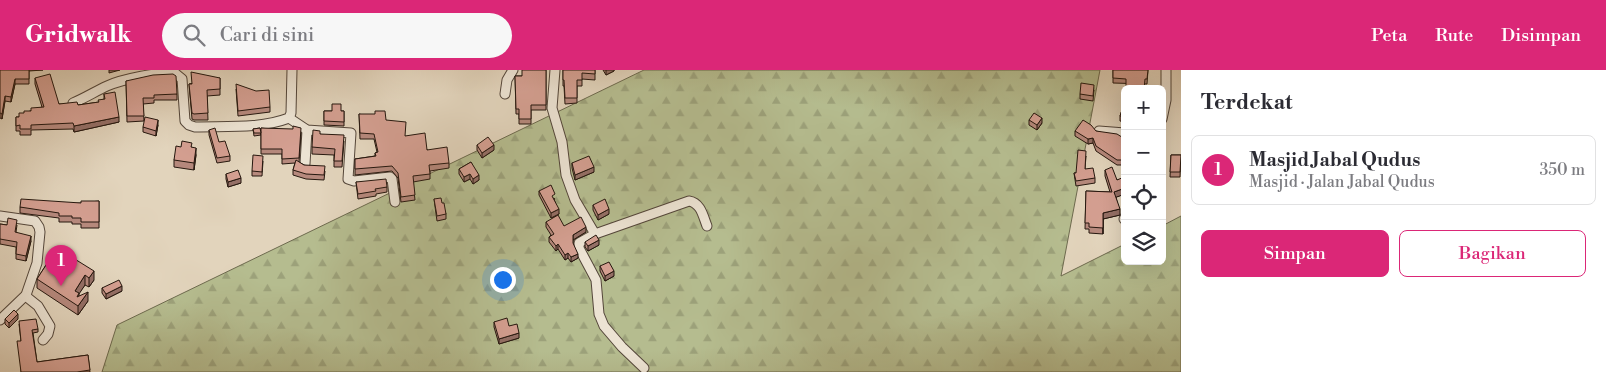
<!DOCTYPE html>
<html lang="id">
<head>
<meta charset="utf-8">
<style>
  :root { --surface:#fff; --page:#f7f7f7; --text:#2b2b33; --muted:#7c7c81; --line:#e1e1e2; --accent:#db2777 }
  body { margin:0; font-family:"Libre Bodoni",serif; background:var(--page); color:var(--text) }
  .controls { position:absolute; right:15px; top:15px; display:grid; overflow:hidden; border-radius:8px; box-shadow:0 5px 20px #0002 }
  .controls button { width:45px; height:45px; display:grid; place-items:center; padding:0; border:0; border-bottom:1px solid var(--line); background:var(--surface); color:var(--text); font:25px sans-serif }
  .you { position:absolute; left:502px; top:209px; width:18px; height:18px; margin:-12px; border:4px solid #fff; border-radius:50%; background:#1a73e8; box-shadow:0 0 0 8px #1a73e833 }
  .badge { display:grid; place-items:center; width:32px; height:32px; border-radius:50%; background:var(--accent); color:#fff; font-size:16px; font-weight:700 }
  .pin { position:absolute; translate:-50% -41px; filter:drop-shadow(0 1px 2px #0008) }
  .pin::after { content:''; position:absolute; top:26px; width:18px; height:15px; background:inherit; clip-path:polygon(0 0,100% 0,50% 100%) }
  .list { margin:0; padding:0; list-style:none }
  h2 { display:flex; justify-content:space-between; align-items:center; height:65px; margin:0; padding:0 20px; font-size:21px }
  h2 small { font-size:16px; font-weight:400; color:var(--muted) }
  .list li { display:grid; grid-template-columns:32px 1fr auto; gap:15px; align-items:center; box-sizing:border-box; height:70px; margin:0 10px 10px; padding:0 10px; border:1px solid var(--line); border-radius:8px }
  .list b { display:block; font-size:19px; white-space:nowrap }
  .list p { margin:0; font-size:16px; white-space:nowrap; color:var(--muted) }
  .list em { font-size:16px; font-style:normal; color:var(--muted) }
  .actions { display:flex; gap:10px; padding:15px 20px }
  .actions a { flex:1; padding:11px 0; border:1px solid var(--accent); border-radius:8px; text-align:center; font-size:18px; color:var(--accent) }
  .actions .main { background:var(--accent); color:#fff }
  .icon { flex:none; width:28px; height:28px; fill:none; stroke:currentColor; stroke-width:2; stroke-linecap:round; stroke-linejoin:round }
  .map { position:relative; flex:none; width:1181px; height:302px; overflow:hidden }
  header { display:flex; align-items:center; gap:30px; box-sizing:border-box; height:70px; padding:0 25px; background:var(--accent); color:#fff }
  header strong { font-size:24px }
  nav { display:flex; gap:28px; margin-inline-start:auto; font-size:18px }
  .search { width:350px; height:45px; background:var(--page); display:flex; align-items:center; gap:12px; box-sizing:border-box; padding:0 18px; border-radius:28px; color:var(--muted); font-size:19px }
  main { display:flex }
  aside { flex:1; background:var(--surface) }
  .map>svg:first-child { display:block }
  .forest { fill:url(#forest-firs); stroke:#6d6a4e }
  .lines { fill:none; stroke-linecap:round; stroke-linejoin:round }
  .minor-casing { stroke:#54463a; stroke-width:11 }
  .minor { stroke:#ece3d3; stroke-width:9 }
  .wall { fill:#b6897d; stroke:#25170e }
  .shaded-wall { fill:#946f66; stroke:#25170e }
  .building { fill:#d49f91; stroke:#25170e }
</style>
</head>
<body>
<header>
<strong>Gridwalk</strong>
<div class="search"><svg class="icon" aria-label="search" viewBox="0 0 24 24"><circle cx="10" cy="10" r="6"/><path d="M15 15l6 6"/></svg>Cari di sini</div>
<nav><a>Peta</a><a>Rute</a><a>Disimpan</a></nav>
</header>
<main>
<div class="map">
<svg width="1181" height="302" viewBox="0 0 1181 302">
  <defs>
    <pattern id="forest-firs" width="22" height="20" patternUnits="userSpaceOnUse" patternTransform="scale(1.25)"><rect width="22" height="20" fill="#b5bc8f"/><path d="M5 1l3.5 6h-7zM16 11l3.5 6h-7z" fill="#9ca17a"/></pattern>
  </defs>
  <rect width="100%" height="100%" fill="#e2d4bc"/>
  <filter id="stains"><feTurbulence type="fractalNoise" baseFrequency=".004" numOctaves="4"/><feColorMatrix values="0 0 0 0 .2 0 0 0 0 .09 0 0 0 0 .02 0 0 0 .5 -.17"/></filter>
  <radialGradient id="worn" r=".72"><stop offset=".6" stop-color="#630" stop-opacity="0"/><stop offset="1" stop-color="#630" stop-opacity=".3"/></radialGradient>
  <!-- forest -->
  <path class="forest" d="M644,0h456l-39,206 64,-32v17h37v-35l19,-10v156h-1079l15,-47z"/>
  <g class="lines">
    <defs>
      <g id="minor">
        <path d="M555,0l-3,38 10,34 4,33 9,25 20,34 -16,9v5l17,32 3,34 5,12 18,21 22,21"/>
        <path d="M505,24l2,-14 6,-10"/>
        <path d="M73,33c12,-5 23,-12 34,-17 13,-6 56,-16 69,-12 1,1 5,4 6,5l3,42 4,4 6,2c31,-1 65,2 94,-9l2,-5 1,-43"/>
        <path d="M289,48l18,12 44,3 -3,46 6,2 36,-4 2,2 3,23"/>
        <path d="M1162,49l4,-19v-30"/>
        <path d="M1099,61l26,2"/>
        <path d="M305,94l2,-34"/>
        <path d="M0,146l35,5 4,6 1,5 -3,31 -11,32 -26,25"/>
        <path d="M1124,149h1"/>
        <path d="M595,164l94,-33c12,2 14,15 18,25"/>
        <path d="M26,225l2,3 10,8 12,20 -2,8 -5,6"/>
      </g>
    </defs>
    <!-- minor casing -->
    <use href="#minor" class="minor-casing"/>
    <!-- minor -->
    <use href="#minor" class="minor"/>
  </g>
  <!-- wall -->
  <g class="wall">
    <path d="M0,0h43l-14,1v13h-14l-4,18 -6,-1 -3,18 -2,-1z"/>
    <path d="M546,0v40h-15v14h-12v-10h-3l-1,-38h7z"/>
    <path d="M563,0h32v10l-13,-1v7h-5v17l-12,1 -1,-18h-1z"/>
    <path d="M603,0h11v1l-8,4z"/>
    <path d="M1113,0h35l-1,14 -34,-1z"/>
    <path d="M35,8l24,26 19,1 21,-3 5,-3v-5l15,28 -45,10 -1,-3 -42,1v5h-11v-4h-4v-14h3l5,-4 18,-6 -7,-23z"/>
    <path d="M220,8v17l-13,1 1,24h-14l-2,-1 -3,-35z"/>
    <path d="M126,11l51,13v6h-23v3l-11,1 1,17 -17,1z"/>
    <path d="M236,19l34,18v5l-32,4z"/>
    <path d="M1094,20l-1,11 -13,-2v-5z"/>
    <path d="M1125,31v21l-5,-1v-5z"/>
    <path d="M324,41h20v15l-20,-1z"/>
    <path d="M359,44l27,6 19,16 44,27v5l-19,3v8l-17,3 2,18 -14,2 -3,-24 -6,-7 -37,4v-16l20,-3v-3l2,-1 -3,-13h-14z"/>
    <path d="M1029,50l13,3 -5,7 -8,-5z"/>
    <path d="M158,55l-2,11 -13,-4v-5z"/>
    <path d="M260,58l1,7 -7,1 -1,-7z"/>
    <path d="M261,58l40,5 -2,29 5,3 21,6 -1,9 -18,-1 -13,-4v-5l2,-7 -13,1v-10h-21z"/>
    <path d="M209,60l21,26v5l-13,2 -8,-28z"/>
    <path d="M1075,61h21l29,8v26h-8l-21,-14 -3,-8 -5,1 -13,-8z"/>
    <path d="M320,64l24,7 -2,26h-8v-12l-22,-1v-7z"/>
    <path d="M477,75l17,5 -12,8 -5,-8z"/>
    <path d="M181,77h11l4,8 -2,15 -20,-3v-7z"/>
    <path d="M1171,85h10l-1,22h-10z"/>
    <path d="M1086,86l-1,13 10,9v5l-19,3 -2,-13h2z"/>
    <path d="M263,91l-1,15h-10v-5z"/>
    <path d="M471,92l8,18 -6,4 -3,-5 -6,3 -5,-8v-5z"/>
    <path d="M572,93l22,9 -19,8 -3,-12z"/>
    <path d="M1105,100l12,10 8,-1v15l-9,3 4,18 -17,4v15l-14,-1v-4h-4l1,-38 24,1 -5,-16z"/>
    <path d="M226,104l15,9 -13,4 -2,-8z"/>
    <path d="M356,112l31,5v5l-11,2v2l-18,3z"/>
    <path d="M539,121l16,8h-1l5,15 -8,4 -12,-23z"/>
    <path d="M434,129l8,4 4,11v5l-9,2z"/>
    <path d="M99,131v27h-18v-4h-9v-2h-13v-4l-39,-5v-6l61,-4z"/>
    <path d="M593,135l16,9 -11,6 -5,-10z"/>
    <path d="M546,152l40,10 -13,8v4l5,14 -7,4 -3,-4 -3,2 -7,-11 -2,2 -7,-9v-5l2,-2 -5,-8z"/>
    <path d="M0,154l7,1h10l-1,7 15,9 -5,20 -10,-2v-12l-16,-3z"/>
    <path d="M585,172l14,3 -11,6 -3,-4z"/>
    <path d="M57,178l37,32 -5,7 -4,-2 -6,8v3l9,5 -10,14 -41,-27v-9z"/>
    <path d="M600,196l14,10 -9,5 -5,-10z"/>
    <path d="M102,218l20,3 -16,8 -4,-6z"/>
    <path d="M5,249h13l-9,9 -4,-4z"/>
    <path d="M494,252l15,4 10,12 -20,6 -5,-17z"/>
    <path d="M19,254l19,5v3l-5,1 4,29 51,-7 2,17h-69v-31z"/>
  </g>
  <!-- shaded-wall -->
  <g class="shaded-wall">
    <path d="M109,0h11l-11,3z"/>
    <path d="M606,0h8v1l-8,4z"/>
    <path d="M15,9v5l-4,18v-5z"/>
    <path d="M5,26v5l-3,18v-5z"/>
    <path d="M119,47v5l-45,10v-6z"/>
    <path d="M1042,48v5l-5,7v-5z"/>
    <path d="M158,50v5l-2,11v-5z"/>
    <path d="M1093,68v5l-5,1v-5z"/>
    <path d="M494,75v5l-12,8v-5z"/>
    <path d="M196,78v7l-2,15v-7z"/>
    <path d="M594,97v5l-19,8v-5z"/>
    <path d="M470,104v5l-6,3v-5z"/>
    <path d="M479,105v5l-6,4v-5z"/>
    <path d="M241,108v5l-13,4v-5z"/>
    <path d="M1125,118v6l-11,4v-6z"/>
    <path d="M559,139v5l-8,4v-5z"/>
    <path d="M609,139v5l-11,6v-5z"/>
    <path d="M1120,139v6l-17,4v15v-21z"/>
    <path d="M586,157v5l-13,8v-5z"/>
    <path d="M31,166v5l-5,20v-5z"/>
    <path d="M599,170v5l-11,6v-5z"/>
    <path d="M558,174v5l-2,2v-5z"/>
    <path d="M568,183v5l-3,2v-5z"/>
    <path d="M578,184v4l-7,4v-5z"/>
    <path d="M94,201v9l-5,7v-9z"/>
    <path d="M614,201v5l-9,5v-5z"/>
    <path d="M85,205v10l-10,15v-9z"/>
    <path d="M122,216v5l-16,8v-5z"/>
    <path d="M88,222v9l-10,14v-9z"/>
    <path d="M18,244v5l-9,9v-5z"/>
    <path d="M519,263v5l-20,6v-5z"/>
  </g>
  <!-- building -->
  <g class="building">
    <path d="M0,0h29v9h-14l-4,18 -6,-1 -3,18 -2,-1z"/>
    <path d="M522,0h24v35h-15v14h-12v-10h-3l-1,-33h7z"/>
    <path d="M563,0h32v4l-13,-1v7h-5v18h-12l-1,-18h-1z"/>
    <path d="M1113,0h35l-1,9h-2l-1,10h-18v-10l-13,-1z"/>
    <path d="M191,2l29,6v11l-13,1 1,23 -14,1 -2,-1 -3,-29h3z"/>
    <path d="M50,4l9,30 18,-2 1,3 21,-3 -1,-2 7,-1 -1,-5 11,-2 4,25 -45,9 -1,-3 -42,2v4h-11v-4l-4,1v-9h3v-4h5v-2h7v-3l13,-1 -9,-29z"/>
    <path d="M173,4l3,2 1,18 -23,1v3h-11l1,18h-17l-1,-35 27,-6z"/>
    <path d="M1081,13l13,2 -1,11 -13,-2z"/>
    <path d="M236,14l20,7 13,-1 1,17 -32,4z"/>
    <path d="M1125,31v16l-5,-1z"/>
    <path d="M332,34h9v7h3v11l-20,-1v-10h8z"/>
    <path d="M375,41h10l1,9 20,2 -1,14 20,-3 2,17 20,-3 2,16 -20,2 1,9 -17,2 2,19 -14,2 -3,-24 -6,-7 -37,3v-10l21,-3 -1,-3 3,-1 -4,-18 -14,-1 -1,-19h16z"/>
    <path d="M1034,43l8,5 -5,7 -8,-5z"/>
    <path d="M145,47l13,3 -2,11 -13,-4z"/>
    <path d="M1083,50l8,5 5,6 21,3 8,5v21h-8l-21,-14 -3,-8 -5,1 -13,-8z"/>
    <path d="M293,56l8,2 -2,30 -17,1v-10h-21v-21l32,1z"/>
    <path d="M215,58l4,14 6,-1 5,15 -13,2 -8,-28z"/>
    <path d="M260,58l1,5h-7l-1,-4z"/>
    <path d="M313,60l7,1v3l24,1 -2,26h-8l1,-12 -23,-2z"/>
    <path d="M488,67l6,8 -12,8 -5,-8z"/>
    <path d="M182,71l10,2 -1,4 5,1 -2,15 -20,-3 2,-14 5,1z"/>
    <path d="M1078,80l8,1 -1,18 8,-1 2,10 -19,3 -2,-8h2z"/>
    <path d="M253,85l10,1 -1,16 -10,-1z"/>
    <path d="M1171,85h10l-1,17h-10z"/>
    <path d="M589,86l5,11 -19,8 -3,-12z"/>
    <path d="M296,90l8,5 21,1 -1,9 -18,-1 -13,-4z"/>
    <path d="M471,92l8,13 -6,4 -3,-5 -6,3 -5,-8z"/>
    <path d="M1112,97l5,13 7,-3 1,2v9l-11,4 6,17 -17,4v15l-14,-1v-4h-4l1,-32 26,1 -7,-22z"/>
    <path d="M238,100l3,8 -13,4 -2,-8z"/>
    <path d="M386,109l1,8 -12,2 1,2 -18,3 -2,-12z"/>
    <path d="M551,115l4,9 -3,2 7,13 -8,4 -12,-22z"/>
    <path d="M441,128l1,5h2l2,11 -9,2 -3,-17z"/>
    <path d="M21,129l60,4v-2h18v21h-18v-4h-9v-2h-13v-3l-39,-6z"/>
    <path d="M605,129l4,10 -11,6 -5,-10z"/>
    <path d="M558,145l6,11 17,-9 5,10 -13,8v8l5,11 -7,3 -3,-4 -3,2 -7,-11 -2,2 -7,-9 5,-3 -8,-12z"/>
    <path d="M8,148l9,2 -2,12 16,4 -5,20 -10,-2 1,-12 -17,-3v-15l7,1z"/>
    <path d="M596,165l3,5 -11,6 -3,-4z"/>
    <path d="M57,178l37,23 -5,7 -4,-3 -10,16 4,2 -2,4 11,-5 -10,14 -41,-27z"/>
    <path d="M609,192l5,9 -9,5 -5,-10z"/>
    <path d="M119,210l3,6 -16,8 -4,-6z"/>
    <path d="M14,240l4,4 -9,9 -4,-4z"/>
    <path d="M507,248l2,8 8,-2 2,9 -20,6 -5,-17z"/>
    <path d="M36,249l2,10 -6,1 5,32 51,-7 2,15 -13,2h-56l-4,-31h4l-2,-20z"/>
  </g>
  <rect width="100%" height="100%" filter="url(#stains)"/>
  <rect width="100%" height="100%" fill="url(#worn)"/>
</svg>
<div class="controls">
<button>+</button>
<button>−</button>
<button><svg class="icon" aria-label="locate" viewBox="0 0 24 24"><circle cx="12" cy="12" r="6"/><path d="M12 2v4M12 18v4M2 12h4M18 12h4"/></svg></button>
<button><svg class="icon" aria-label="layers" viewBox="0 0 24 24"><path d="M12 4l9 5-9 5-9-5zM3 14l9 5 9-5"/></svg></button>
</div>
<div class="you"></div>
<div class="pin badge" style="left:61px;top:216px">1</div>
</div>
<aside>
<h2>Terdekat<small></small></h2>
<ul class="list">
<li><span class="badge">1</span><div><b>Masjid Jabal Qudus</b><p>Masjid · Jalan Jabal Qudus</p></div><em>350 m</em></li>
</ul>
<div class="actions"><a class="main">Simpan</a><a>Bagikan</a></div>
</aside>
</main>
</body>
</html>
